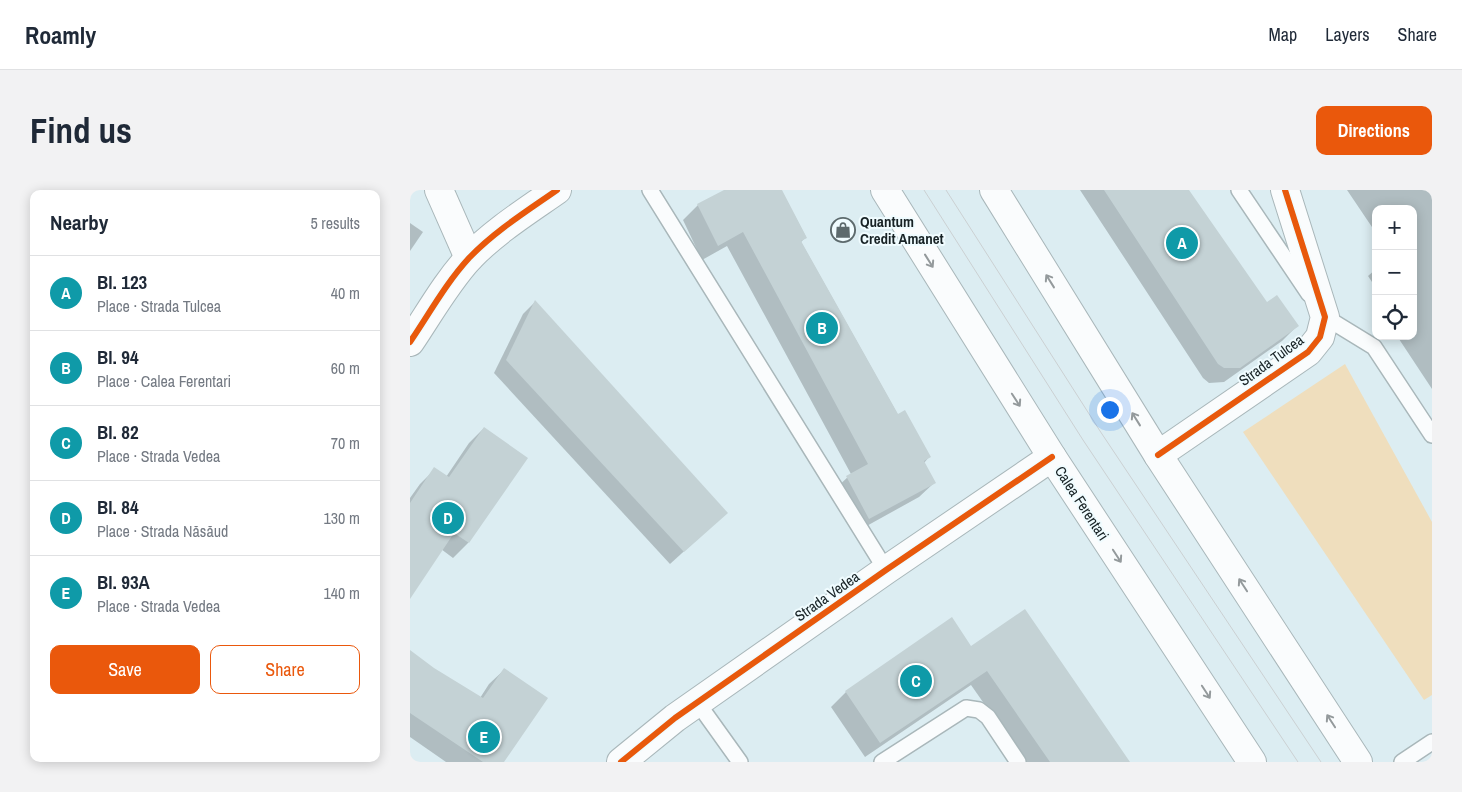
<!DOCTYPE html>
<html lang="en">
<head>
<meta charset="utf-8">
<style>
  :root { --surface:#fff; --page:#f2f2f3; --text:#1f2937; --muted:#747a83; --line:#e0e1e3; --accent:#ea580c }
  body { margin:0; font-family:"Archivo Narrow",sans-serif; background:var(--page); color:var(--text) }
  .controls { position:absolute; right:15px; top:15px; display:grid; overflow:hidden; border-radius:10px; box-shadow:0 2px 12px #0003 }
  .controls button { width:45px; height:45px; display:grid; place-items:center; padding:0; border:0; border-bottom:1px solid var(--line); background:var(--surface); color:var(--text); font:25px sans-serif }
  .you { position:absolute; left:699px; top:219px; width:18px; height:18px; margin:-12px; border:4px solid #fff; border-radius:50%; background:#1a73e8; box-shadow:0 0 0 8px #1a73e833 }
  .badge { display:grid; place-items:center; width:32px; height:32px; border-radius:50%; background:var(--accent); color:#fff; font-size:16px; font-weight:700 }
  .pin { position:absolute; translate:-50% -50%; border:2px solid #fff; box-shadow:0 1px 5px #0006 }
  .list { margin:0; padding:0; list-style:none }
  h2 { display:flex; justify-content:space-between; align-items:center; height:65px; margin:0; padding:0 20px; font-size:21px }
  h2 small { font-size:16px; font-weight:400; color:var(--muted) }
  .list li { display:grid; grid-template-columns:32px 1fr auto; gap:15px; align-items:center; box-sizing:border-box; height:75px; padding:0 20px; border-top:1px solid var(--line) }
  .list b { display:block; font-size:19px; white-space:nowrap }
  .list p { margin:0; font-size:16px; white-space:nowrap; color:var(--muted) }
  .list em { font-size:16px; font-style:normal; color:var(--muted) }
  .actions { display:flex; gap:10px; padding:15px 20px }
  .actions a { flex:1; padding:11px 0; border:1px solid var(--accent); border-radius:10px; text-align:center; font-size:18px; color:var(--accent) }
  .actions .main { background:var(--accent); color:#fff }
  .icon { flex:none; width:28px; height:28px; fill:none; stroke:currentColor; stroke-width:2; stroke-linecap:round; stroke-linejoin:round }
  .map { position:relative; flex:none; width:1022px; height:572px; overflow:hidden; border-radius:10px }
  header { display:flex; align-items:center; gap:30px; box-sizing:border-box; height:70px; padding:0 25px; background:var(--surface); border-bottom:1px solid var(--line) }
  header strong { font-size:24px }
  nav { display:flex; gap:28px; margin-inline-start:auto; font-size:18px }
  .intro { display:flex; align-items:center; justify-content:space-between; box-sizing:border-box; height:120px; padding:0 30px }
  h1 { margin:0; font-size:35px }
  .button { padding:12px 22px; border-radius:10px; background:var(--accent); color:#fff; font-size:18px; font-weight:700 }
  main { display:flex; gap:30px; padding:0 30px }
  aside { flex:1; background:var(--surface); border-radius:10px; box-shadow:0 2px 12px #0003 }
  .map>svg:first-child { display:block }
  .green { fill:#efdebd }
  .shadow { fill:#0003 }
  .building { fill:#c4d2d5 }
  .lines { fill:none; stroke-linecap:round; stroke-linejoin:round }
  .service-casing { stroke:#a9b7ba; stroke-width:18 }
  .minor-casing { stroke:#a9b7ba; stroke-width:30 }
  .tertiary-casing { stroke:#a9b7ba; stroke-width:30 }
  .secondary-casing { stroke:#a9b7ba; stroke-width:30 }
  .service { stroke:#fafcfd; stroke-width:15 }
  .minor { stroke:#fafcfd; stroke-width:28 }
  .tertiary { stroke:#fafcfd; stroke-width:28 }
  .secondary { stroke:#fafcfd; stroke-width:28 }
  .tram { stroke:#cbd0d2; stroke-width:1 }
  .cycleway-casing { stroke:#f0fcff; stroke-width:9 }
  .cycleway { stroke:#e8590c; stroke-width:6 }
  .oneway { stroke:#949a9c }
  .labels { text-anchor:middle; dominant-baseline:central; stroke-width:4; stroke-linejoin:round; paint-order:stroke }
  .poi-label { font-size:15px; font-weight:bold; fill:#182326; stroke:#f0fcff; text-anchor:start }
  .street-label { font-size:15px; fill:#182326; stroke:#f0fcff }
</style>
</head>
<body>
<header>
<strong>Roamly</strong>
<nav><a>Map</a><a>Layers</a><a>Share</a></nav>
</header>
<div class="intro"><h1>Find us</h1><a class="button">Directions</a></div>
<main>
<aside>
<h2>Nearby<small>5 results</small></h2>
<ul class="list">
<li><span class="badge" style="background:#0f9aa8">A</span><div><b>Bl. 123</b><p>Place · Strada Tulcea</p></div><em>40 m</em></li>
<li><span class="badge" style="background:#0f9aa8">B</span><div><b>Bl. 94</b><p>Place · Calea Ferentari</p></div><em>60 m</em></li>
<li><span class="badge" style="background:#0f9aa8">C</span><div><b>Bl. 82</b><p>Place · Strada Vedea</p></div><em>70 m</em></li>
<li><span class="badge" style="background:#0f9aa8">D</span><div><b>Bl. 84</b><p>Place · Strada Năsăud</p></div><em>130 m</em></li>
<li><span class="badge" style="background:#0f9aa8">E</span><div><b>Bl. 93A</b><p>Place · Strada Vedea</p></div><em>140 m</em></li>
</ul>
<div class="actions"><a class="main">Save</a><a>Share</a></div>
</aside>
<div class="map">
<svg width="1022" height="572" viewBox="0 0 1022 572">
  <rect width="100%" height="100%" fill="#dcedf2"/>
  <!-- green -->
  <path class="green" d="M935,174l87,158v173l-8,5 -181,-268z"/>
  <!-- shadow -->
  <g class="shadow">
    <path d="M316,0h55l25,47 -5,5 97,173 31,42 -5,6 10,20 -15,14 -65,36 -22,-41 19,-18 -124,-228 -25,14 -19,-40 15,-15z"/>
    <path d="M670,0h108l79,114 30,22 -15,15 -58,41 -15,1 -6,-5z"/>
    <path d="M937,0h85v199l-35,-53h16v-127h-37v24z"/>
    <path d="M0,33l13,9 -13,19z"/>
    <path d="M966,79v19l-8,-12z"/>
    <path d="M125,112l178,223 -43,39 -176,-191 29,-59z"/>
    <path d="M74,238l42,30 -58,85 -15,15 -12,-9 -31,47v-98l10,-14 15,-15 11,8 23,-34z"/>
    <path d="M561,458l158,114h-104l-54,-77 -106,72 -34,-50 15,-15z"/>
    <path d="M0,461l23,18 47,29 9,-14 15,-14 -2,92h-56l-36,-25z"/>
  </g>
  <!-- building -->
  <g class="building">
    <path d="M314,0h58l25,48 -6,3 97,173 7,-4 26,47 -7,4 12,22 -67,36 -23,-43 22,-12 -125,-232 -25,14 -21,-42z"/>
    <path d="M694,0h85l78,112 10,-7 22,31 -59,42h-16l-6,-4z"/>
    <path d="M125,110l193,213 -44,39 -178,-192z"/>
    <path d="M74,237l44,31 -59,85 -15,-10 -44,66v-96l24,-36 15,10z"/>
    <path d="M615,419l105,153h-80l-63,-91 -107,72 -35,-52 107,-74 19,29z"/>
    <path d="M0,460l24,18 49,30 21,-30 44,30 -44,64h-21l-73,-49z"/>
  </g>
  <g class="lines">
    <defs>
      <g id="service">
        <path d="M240,0l236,380"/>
        <path d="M829,0l70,104"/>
        <path d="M912,123l3,4 49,30 58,88"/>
        <path d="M287,512l43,60"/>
        <path d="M472,572l84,-54 13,2 9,7 30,45"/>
        <path d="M992,572l30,-20"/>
      </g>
      <g id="minor">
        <path d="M29,0l30,68"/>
        <path d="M748,265l150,-103 12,-15 5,-20 -40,-127"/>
        <path d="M211,572l54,-44 211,-148 166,-113"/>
      </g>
      <path id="tertiary" d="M0,152c19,-28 36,-59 59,-84 26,-27 58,-47 88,-68"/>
      <g id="secondary">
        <path d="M475,0l167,267 200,305"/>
        <path d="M584,0l164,265 200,307"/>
      </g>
    </defs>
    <!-- service casing -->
    <use href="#service" class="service-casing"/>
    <!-- minor casing -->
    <use href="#minor" class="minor-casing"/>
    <!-- tertiary casing -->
    <use href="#tertiary" class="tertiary-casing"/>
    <!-- secondary casing -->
    <use href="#secondary" class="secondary-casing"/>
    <!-- service -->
    <use href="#service" class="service"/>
    <!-- minor -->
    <use href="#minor" class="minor"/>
    <!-- tertiary -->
    <use href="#tertiary" class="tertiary"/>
    <!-- secondary -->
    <use href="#secondary" class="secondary"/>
    <!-- tram -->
    <g class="tram">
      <path d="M514,0l159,250 215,322"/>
      <path d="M536,0l154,241 221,331"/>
    </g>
    <defs>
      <g id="cycleway">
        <path d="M0,152c19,-28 36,-59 59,-84 26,-27 58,-47 88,-68"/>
        <path d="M748,265l150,-103 12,-15 5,-20 -40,-127"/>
        <path d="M211,572l54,-44 211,-148 166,-113"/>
      </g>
    </defs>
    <!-- cycleway casing -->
    <use href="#cycleway" class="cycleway-casing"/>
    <!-- cycleway -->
    <use href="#cycleway" class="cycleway"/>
  </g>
  <!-- one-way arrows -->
  <defs><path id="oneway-shaft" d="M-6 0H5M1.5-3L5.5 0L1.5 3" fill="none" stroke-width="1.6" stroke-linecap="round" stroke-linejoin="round" transform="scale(1.25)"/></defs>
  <g class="oneway">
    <use href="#oneway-shaft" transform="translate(519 71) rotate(58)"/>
    <use href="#oneway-shaft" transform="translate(640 91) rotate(-122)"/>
    <use href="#oneway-shaft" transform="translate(606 210) rotate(57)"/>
    <use href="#oneway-shaft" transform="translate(726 229) rotate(-122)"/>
    <use href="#oneway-shaft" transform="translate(707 366) rotate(57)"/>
    <use href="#oneway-shaft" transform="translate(833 395) rotate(-123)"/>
    <use href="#oneway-shaft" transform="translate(796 502) rotate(57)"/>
    <use href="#oneway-shaft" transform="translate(921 531) rotate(-123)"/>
  </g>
  <!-- icons -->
  <defs>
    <symbol id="shop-ring" viewBox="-11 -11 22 22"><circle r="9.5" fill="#f0fcff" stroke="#5d6a6d" stroke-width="1.5"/><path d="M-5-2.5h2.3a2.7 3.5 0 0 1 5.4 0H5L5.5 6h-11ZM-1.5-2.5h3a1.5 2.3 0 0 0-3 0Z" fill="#5d6a6d"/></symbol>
  </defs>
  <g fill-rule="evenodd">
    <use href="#shop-ring" x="419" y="26" width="28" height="28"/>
  </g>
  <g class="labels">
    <!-- poi labels -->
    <g class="poi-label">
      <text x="450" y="31">Quantum<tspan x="450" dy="17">Credit Amanet</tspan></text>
    </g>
    <!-- street labels -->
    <g class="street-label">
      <text transform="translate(861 170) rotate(-36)">Strada Tulcea</text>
      <text transform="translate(672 313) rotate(57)">Calea Ferentari</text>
      <text transform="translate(417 406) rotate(-35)">Strada Vedea</text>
    </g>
  </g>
</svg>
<div class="controls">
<button>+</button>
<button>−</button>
<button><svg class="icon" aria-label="locate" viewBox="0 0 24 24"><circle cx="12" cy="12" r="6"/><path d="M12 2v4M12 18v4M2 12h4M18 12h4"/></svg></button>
</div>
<div class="you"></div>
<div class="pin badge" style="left:772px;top:53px;background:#0f9aa8">A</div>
<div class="pin badge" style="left:412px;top:138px;background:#0f9aa8">B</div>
<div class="pin badge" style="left:506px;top:491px;background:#0f9aa8">C</div>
<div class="pin badge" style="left:38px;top:328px;background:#0f9aa8">D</div>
<div class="pin badge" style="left:74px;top:547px;background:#0f9aa8">E</div>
</div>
</main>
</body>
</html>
